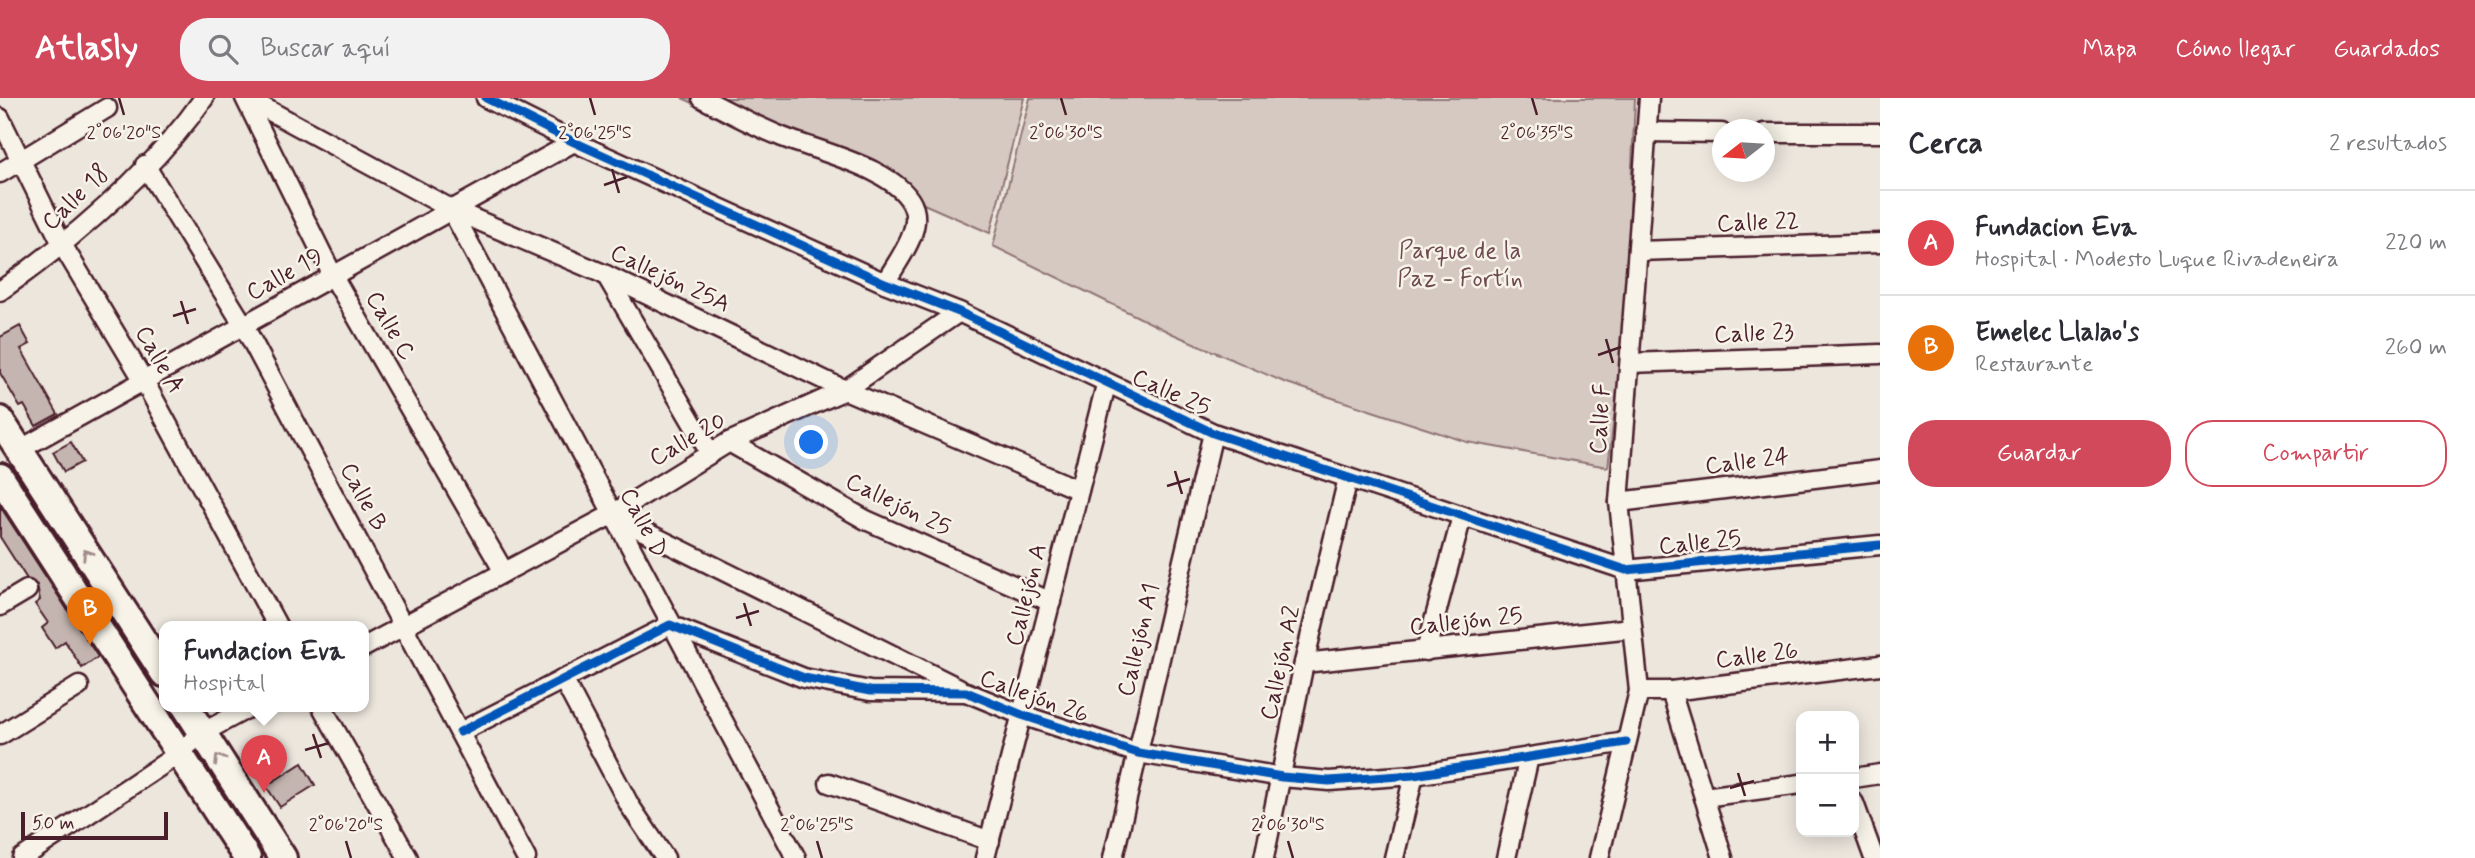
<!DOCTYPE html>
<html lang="es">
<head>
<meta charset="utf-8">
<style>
  :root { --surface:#fff; --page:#f2f2f3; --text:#2b2b33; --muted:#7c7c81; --line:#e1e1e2; --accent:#d1495b }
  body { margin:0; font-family:Mynerve,sans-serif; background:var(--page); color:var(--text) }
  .controls { position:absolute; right:21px; bottom:21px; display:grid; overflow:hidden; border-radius:14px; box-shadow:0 4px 18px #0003 }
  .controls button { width:63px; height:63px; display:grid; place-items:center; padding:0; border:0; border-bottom:2px solid var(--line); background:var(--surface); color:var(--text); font:35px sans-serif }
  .compass { position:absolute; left:1712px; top:21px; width:63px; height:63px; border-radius:50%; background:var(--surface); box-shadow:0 4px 18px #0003; rotate:253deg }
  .scale { position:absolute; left:21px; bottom:18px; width:147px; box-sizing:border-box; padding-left:7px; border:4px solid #4a1f2b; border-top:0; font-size:19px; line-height:24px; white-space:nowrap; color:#4a1f2b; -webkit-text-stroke:5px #f7f3e8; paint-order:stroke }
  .you { position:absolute; left:812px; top:345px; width:24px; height:24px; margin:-18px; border:5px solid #fff; border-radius:50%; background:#1a73e8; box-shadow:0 0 0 10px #1a73e833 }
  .badge { display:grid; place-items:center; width:46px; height:46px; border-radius:50%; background:var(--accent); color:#fff; font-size:23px; font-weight:700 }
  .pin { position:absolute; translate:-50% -58px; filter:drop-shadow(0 2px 4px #0008) }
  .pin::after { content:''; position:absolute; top:37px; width:24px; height:21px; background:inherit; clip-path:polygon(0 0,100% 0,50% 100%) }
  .popup { position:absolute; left:159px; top:523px; width:210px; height:91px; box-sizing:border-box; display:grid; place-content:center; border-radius:14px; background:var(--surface); filter:drop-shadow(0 2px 5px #0005); font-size:23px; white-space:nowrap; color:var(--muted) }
  .popup b { font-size:26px; color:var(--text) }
  .popup::after { content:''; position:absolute; left:50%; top:100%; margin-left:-14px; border:14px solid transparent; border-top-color:var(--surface) }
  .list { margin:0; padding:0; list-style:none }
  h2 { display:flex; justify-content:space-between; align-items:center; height:91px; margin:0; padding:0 28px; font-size:30px }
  h2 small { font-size:23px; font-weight:400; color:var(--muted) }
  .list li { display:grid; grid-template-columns:46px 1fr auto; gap:21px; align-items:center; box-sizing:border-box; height:105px; padding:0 28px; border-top:2px solid var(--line) }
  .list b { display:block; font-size:26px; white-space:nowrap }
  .list p { margin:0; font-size:23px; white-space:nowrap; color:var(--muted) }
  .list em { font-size:23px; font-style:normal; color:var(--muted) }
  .actions { display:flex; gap:14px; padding:21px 28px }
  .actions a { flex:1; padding:16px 0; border:2px solid var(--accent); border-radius:28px; text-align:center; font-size:24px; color:var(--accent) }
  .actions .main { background:var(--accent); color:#fff }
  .icon { flex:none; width:38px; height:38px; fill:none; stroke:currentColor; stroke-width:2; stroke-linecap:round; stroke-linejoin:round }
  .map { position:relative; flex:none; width:1880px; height:760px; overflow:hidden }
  header { display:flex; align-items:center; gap:42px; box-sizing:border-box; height:98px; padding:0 35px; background:var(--accent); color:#fff }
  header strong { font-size:33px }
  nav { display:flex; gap:38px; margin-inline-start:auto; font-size:24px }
  .search { width:490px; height:63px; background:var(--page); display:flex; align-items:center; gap:18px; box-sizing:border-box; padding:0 24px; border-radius:28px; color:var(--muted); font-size:26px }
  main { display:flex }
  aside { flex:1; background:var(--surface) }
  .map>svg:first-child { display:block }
  .green { fill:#d5c9c2; stroke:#907476; stroke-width:2 }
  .building { fill:#c4b5b0; stroke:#4a1f2b; stroke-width:2 }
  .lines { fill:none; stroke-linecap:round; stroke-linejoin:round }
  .street-casing { stroke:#4a1f2b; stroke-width:23 }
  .secondary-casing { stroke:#4a1f2b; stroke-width:32 }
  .street { stroke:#f7f3e8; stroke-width:18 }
  .secondary { stroke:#f7f3e8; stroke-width:26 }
  .cycleway-casing { stroke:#f7f3e8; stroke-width:13 }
  .cycleway { stroke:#0057b8; stroke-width:9 }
  .oneway { stroke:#a0898a }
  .ticks { fill:none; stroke:#4a1f2b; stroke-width:2.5 }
  .labels { text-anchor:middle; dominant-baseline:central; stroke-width:5; stroke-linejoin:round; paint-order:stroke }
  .street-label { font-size:24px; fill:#4a1f2b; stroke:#f7f3e8 }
  .park-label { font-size:24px; fill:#6d4a51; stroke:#f7f3e8 }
  .ticks-label { font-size:18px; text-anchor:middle; fill:#4a1f2b; stroke:#f7f3e8; stroke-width:5; stroke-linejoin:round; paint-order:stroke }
</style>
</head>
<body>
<header>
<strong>Atlasly</strong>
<div class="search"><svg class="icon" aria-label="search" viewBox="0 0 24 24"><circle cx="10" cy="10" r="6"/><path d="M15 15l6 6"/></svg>Buscar aquí</div>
<nav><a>Mapa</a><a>Cómo llegar</a><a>Guardados</a></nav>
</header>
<main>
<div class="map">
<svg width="1880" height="760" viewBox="0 0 1880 760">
  <rect width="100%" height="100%" fill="#ece6dd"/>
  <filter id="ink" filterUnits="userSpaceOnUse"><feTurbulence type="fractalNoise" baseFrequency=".0143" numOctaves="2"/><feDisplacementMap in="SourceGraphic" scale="14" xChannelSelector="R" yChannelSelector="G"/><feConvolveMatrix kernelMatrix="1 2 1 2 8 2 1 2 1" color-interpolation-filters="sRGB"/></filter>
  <g filter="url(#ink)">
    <!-- green -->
    <g class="green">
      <path d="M682,0h342l-34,135z"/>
      <path d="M1030,0h605l-10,228 -17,141 -141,-25 -183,-60 -111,-48 -180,-88z"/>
    </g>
    <!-- building -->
    <g class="building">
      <path d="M20,228l10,18 -9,5 37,65 -22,12 -12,-21 -4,2 -20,-34v-36z"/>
      <path d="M71,344l11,20 -18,10 -11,-20z"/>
      <path d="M0,408l98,151 -16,11 -17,-27 -10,7 -13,-20 6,-5 -13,-19 5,-4 -3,-15 -10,-6 -27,-42z"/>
      <path d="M302,665l13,22 -35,22 -14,-21z"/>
    </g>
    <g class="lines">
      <defs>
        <g id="street">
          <path d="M245,0l88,178 171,296"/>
          <path d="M246,0l205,111 155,66 239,115 234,100"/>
          <path d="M486,0l88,44 311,141 74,29 254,121 413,137 254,-25"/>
          <path d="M702,0c25,13 51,27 78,38 35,15 122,33 134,73 7,24 -18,54 -29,74"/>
          <path d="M0,20l63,128 81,135 134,246"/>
          <path d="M1646,34l76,1"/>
          <path d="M1764,35h116"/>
          <path d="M145,67l99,161 282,532"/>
          <path d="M0,75l107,-65"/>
          <path d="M451,111l345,649"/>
          <path d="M1638,153l242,-8"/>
          <path d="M606,177l104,178"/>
          <path d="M0,193c73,-52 152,-119 204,-193"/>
          <path d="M1630,265l250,-9"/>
          <path d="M729,344l137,78 185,82"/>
          <path d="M19,352l555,-308"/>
          <path d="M1619,404l261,-32"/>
          <path d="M611,417l348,173"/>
          <path d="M0,508l27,-16"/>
          <path d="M364,549l247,-132 118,-73 116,-52 114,-78"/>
          <path d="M1426,553l36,-135"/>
          <path d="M1304,565l328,-35"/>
          <path d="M563,581l67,127 35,52"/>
          <path d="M1639,593h32l209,-26"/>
          <path d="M1671,593l52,167"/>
          <path d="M322,609l86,151"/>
          <path d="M460,634l210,-107 134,53 66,13 96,1 56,23 116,38 144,24 47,4 85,-6 212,-33"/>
          <path d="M0,637l79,-49"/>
          <path d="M179,655l23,-20 48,-26"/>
          <path d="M1854,680l26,-4"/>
          <path d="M829,685l161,58"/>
          <path d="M1704,699l97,-13"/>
          <path d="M1854,705l20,55"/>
          <path d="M22,760l146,-97"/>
          <path d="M985,760l121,-473"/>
          <path d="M1113,760l100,-425"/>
          <path d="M1264,760l40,-195 44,-185"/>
          <path d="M1394,760l20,-83"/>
          <path d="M1506,760l23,-101"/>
          <path d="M1599,760l40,-167 -20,-189 30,-404"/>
        </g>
        <g id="secondary">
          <path d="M0,322l164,253"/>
          <path d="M0,379l247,381"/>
          <path d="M186,609l97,151"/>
        </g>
      </defs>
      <!-- street casing -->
      <use href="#street" class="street-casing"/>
      <!-- secondary casing -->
      <use href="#secondary" class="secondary-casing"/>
      <!-- street -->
      <use href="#street" class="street"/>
      <!-- secondary -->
      <use href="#secondary" class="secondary"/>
      <defs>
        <g id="cycleway">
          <path d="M486,0l88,44 311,141 74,29 254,121 413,137 254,-25"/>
          <path d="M460,634l210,-107 134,53 66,13 96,1 56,23 116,38 144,24 47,4 85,-6 212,-33"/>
        </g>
      </defs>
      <!-- cycleway casing -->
      <use href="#cycleway" class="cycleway-casing"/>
      <!-- cycleway -->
      <use href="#cycleway" class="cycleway"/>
    </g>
    <!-- one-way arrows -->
    <defs><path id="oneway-chevron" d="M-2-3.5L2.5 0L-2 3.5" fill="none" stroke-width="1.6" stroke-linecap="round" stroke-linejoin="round" transform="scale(1.75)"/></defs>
    <g class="oneway">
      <use href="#oneway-chevron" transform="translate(87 456) rotate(-123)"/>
      <use href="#oneway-chevron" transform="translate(219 661) rotate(-122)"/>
    </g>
  </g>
  <!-- ticks -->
  <path class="ticks" d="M119,0l5,17M590,0l5,17M1061,0l5,17M1532,0l5,17M612,71l7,24M604,87l23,-8M181,203l7,23M173,218l23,-7M1606,241l7,24M1598,257l23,-8M1175,373l7,23M1167,388l23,-7M744,505l7,23M736,520l23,-7M313,636l8,24M305,652l24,-7M1738,675l7,23M1730,690l24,-7M346,743l5,17M817,743l5,17M1288,743l5,17"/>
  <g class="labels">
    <!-- street labels -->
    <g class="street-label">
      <text transform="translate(76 100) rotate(-44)">Calle 18</text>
      <text transform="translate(1758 125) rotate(-2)">Calle 22</text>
      <text transform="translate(285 177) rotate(-29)">Calle 19</text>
      <text transform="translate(670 181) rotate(25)">Callejón 25A</text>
      <text transform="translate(390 228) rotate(60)">Calle C</text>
      <text transform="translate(1754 236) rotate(-2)">Calle 23</text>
      <text transform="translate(159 262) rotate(60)">Calle A</text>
      <text transform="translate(1171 295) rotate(24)">Calle 25</text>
      <text transform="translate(1601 321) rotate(-86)">Calle F</text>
      <text transform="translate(688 342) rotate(-30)">Calle 20</text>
      <text transform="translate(1747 364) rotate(-7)">Calle 24</text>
      <text transform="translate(363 399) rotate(62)">Calle B</text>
      <text transform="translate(898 407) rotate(26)">Callejón 25</text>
      <text transform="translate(643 425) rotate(62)">Calle D</text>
      <text transform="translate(1700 445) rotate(-6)">Calle 25</text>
      <text transform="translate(1027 497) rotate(-76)">Callejón A</text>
      <text transform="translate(1466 524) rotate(-6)">Callejón 25</text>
      <text transform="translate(1139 542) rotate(-77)">Callejón A1</text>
      <text transform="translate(1757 558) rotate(-7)">Calle 26</text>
      <text transform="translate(1281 565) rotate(-78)">Callejón A2</text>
      <text transform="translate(1034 599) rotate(20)">Callejón 26</text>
    </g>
    <!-- park labels -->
    <g class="park-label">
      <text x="1460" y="153">Parque de la<tspan x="1460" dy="28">Paz - Fortín</tspan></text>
    </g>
  </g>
  <g class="ticks-label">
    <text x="124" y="40">2°06'20"S</text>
    <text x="595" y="40">2°06'25"S</text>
    <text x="1066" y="40">2°06'30"S</text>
    <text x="1537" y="40">2°06'35"S</text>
    <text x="346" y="732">2°06'20"S</text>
    <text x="817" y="732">2°06'25"S</text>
    <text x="1288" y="732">2°06'30"S</text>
  </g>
</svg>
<div class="controls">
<button>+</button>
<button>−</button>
</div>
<svg class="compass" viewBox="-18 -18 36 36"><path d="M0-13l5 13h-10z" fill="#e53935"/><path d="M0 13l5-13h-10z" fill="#7c7c81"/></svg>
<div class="scale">50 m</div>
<div class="you"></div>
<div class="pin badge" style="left:264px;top:695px;background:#e0444e">A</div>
<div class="popup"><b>Fundacion Eva</b>Hospital</div>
<div class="pin badge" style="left:90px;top:547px;background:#e8710a">B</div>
</div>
<aside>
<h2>Cerca<small>2 resultados</small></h2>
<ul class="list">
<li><span class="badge" style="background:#e0444e">A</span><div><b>Fundacion Eva</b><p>Hospital · Modesto Luque Rivadeneira</p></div><em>220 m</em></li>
<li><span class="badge" style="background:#e8710a">B</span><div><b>Emelec Llalao's</b><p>Restaurante</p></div><em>260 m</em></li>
</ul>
<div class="actions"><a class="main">Guardar</a><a>Compartir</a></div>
</aside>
</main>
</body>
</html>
